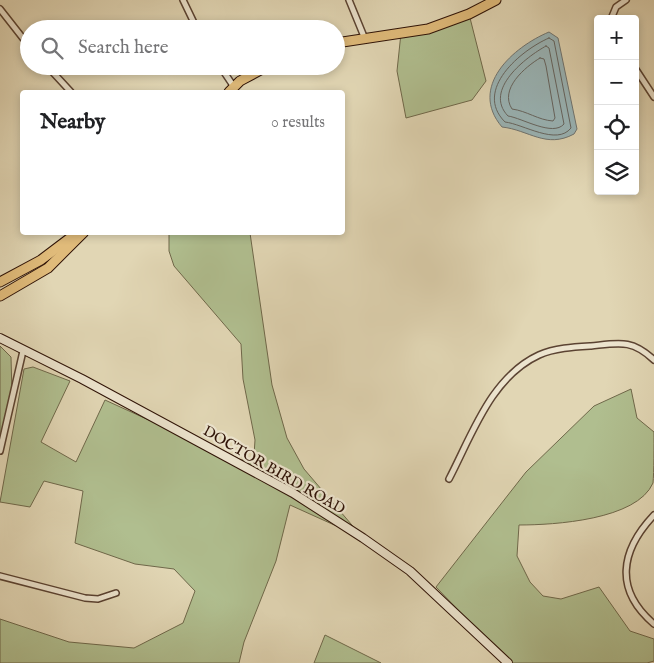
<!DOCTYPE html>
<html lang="en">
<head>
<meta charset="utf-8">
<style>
  :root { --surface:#fff; --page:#f6f6f6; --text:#202124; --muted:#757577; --line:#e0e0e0 }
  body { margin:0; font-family:"IM FELL English",serif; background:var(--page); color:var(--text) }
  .controls { position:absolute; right:15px; top:15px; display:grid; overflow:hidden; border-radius:5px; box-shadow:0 2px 8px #0003 }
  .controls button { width:45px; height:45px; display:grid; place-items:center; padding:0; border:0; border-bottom:1px solid var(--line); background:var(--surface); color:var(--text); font:25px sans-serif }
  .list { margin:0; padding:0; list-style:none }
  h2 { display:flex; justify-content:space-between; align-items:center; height:65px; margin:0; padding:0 20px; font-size:21px }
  h2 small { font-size:16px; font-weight:400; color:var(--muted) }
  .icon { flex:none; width:28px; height:28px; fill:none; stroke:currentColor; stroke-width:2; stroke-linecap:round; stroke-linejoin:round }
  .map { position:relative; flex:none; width:654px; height:663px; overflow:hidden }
  .search { position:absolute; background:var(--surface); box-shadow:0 2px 8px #0003; left:20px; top:20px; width:325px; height:55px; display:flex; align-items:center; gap:12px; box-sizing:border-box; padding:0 18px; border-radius:28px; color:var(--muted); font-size:19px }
  .panel { position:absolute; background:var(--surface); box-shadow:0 2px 8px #0003; left:20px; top:90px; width:325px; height:145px; border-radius:5px }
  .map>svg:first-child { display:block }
  .green { fill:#b0be8f; stroke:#6f684a }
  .water { fill:#9ab6b9; stroke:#6f7471 }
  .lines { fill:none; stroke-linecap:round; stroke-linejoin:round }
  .shore { stroke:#646460; stroke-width:1 }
  .street-casing { stroke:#5b4332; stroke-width:8 }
  .secondary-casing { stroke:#2e1206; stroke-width:10 }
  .primary-casing { stroke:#2e1206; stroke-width:11 }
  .street { stroke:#ece4ce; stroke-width:5 }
  .secondary { stroke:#ece4ce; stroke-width:8 }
  .primary { stroke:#e0bb7a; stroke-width:9 }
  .labels { text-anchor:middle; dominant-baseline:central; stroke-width:4.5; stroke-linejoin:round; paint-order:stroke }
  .street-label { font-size:15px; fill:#2e1206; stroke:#ece4ce }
</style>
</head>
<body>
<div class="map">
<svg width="654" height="663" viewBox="0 0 654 663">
  <rect width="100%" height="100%" fill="#e1d6b4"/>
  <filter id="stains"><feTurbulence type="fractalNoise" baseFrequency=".004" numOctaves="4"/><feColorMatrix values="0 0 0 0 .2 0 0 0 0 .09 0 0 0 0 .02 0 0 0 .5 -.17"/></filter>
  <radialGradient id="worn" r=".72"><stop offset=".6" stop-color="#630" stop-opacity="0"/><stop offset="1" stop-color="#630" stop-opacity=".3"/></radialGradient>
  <!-- green -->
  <g class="green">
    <path d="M469,14l17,67 -14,19 -66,18 -9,-47 4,-38z"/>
    <path d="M169,233h81l22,152 15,53 17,31 59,69 -73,-33 -14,56 -32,81 -5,21h-239v-44l69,23 65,6 49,-25 12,-32 -21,-22 -39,-5 -60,-21 8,-52 -39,-10 -14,26 -30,-5 24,-133 9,-2 37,14 -29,61 35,20 29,-62 105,48 21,12h20l3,-5 1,-15 -12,-61 -2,-35 -67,-78 -5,-15z"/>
    <path d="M0,346l11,11 1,37 -12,57z"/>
    <path d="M631,389l6,29 17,14c0,12 0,41 -1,51 -16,37 -99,42 -134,42l-2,31 13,26 13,14 18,3 38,-12 31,44 24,8v22l-7,2h-138l-73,-76 90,-115 68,-66z"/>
    <path d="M325,635l56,28h-67z"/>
  </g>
  <!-- water -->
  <path class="water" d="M549,32l9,6 19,91 -3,5c-28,15 -45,-4 -72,-7 -34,-40 11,-80 47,-95z"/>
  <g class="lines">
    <!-- shore -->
    <g class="shore">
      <path d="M549,38l5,3 17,87c-14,18 -48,-4 -66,-6 -32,-32 16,-72 44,-84z"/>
      <path d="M546,46l3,2 15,76c-11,13 -42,-6 -56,-8 -25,-26 18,-59 38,-70z"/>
      <path d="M540,58l4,1 2,7 9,52 -2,3c-15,-1 -26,-10 -41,-12 -13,-20 13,-42 28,-51z"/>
    </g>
    <defs>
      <g id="street">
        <path d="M183,0l14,29"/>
        <path d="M349,0l16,39"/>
        <path d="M0,9l29,37"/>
        <path d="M611,19l5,-12 10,-7"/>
        <path d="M47,66l24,26"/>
        <path d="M220,66l14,21"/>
        <path d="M635,68l19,29"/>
        <path d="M0,451l23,-100"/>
        <path d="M449,479c23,-44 42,-102 90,-124 16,-7 35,-8 52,-9 28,-3 41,-7 63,14"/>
        <path d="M654,515c-34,36 -40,75 0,109"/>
        <path d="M0,576l85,22 13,1 18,-6"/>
      </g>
      <path id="secondary" d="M0,338l82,41 211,114 70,45 47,33 98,92"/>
      <g id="primary">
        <path d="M336,43l92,-14 41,-15 27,-14"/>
        <path d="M229,92l11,-11 28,-15"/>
        <path d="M0,282l41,-22 37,-28"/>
        <path d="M0,296l48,-28 36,-36"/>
      </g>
    </defs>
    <!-- street casing -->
    <use href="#street" class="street-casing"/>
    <!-- secondary casing -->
    <use href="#secondary" class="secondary-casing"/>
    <!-- primary casing -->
    <use href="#primary" class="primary-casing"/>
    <!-- street -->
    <use href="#street" class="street"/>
    <!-- secondary -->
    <use href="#secondary" class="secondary"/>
    <!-- primary -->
    <use href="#primary" class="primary"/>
  </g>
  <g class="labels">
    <!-- street labels -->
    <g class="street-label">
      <text transform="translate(274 470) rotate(30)">DOCTOR BIRD ROAD</text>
    </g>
  </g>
  <rect width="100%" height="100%" filter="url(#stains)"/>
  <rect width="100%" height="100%" fill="url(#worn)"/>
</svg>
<div class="controls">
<button>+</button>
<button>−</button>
<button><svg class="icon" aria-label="locate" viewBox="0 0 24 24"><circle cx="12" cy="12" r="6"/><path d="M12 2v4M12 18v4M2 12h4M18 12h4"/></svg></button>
<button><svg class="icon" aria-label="layers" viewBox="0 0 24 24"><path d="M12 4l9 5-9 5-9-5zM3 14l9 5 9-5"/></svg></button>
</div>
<div class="search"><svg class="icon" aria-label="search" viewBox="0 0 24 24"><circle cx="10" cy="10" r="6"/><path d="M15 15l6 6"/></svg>Search here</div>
<section class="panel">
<h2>Nearby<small>0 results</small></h2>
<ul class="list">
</ul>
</section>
</div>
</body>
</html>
